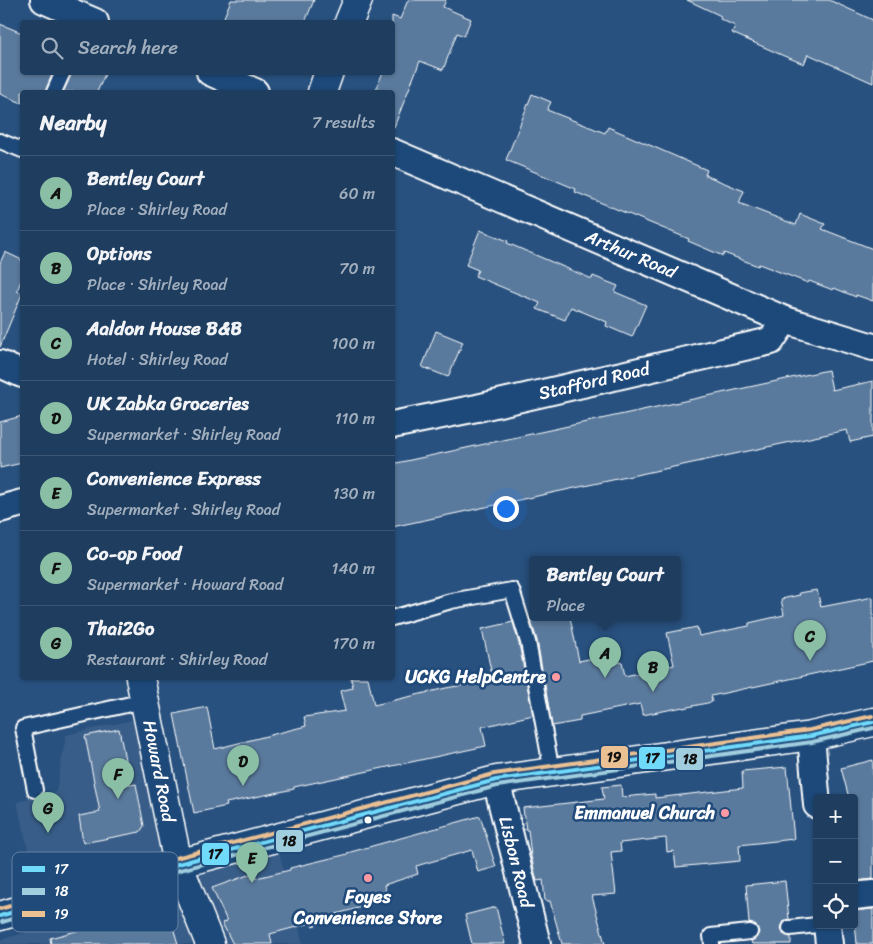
<!DOCTYPE html>
<html lang="en">
<head>
<meta charset="utf-8">
<style>
  :root { --surface:#1e3d5f; --page:#264465; --text:#f1f3f6; --muted:#a1aebd; --line:#3c5674; --accent:#8abfa5 }
  body { margin:0; font-family:Sriracha,sans-serif; background:var(--page); color:var(--text) }
  .controls { position:absolute; right:15px; bottom:15px; display:grid; overflow:hidden; border-radius:5px; box-shadow:0 1px 4px #0004 }
  .controls button { width:45px; height:45px; display:grid; place-items:center; padding:0; border:0; border-bottom:1px solid var(--line); background:var(--surface); color:var(--text); font:25px sans-serif }
  .you { position:absolute; left:505px; top:508px; width:18px; height:18px; margin:-12px; border:4px solid #fff; border-radius:50%; background:#1a73e8; box-shadow:0 0 0 8px #1a73e833 }
  .badge { display:grid; place-items:center; width:32px; height:32px; border-radius:50%; background:var(--accent); color:#111; font-size:16px; font-weight:700 }
  .pin { position:absolute; translate:-50% -41px; filter:drop-shadow(0 1px 2px #0008) }
  .pin::after { content:''; position:absolute; top:26px; width:18px; height:15px; background:inherit; clip-path:polygon(0 0,100% 0,50% 100%) }
  .popup { position:absolute; left:529px; top:556px; width:152px; height:65px; box-sizing:border-box; display:grid; place-content:center; border-radius:5px; background:var(--surface); filter:drop-shadow(0 1px 4px #0005); font-size:16px; white-space:nowrap; color:var(--muted) }
  .popup b { font-size:19px; color:var(--text) }
  .popup::after { content:''; position:absolute; left:50%; top:100%; margin-left:-10px; border:10px solid transparent; border-top-color:var(--surface) }
  .list { margin:0; padding:0; list-style:none }
  h2 { display:flex; justify-content:space-between; align-items:center; height:65px; margin:0; padding:0 20px; font-size:21px }
  h2 small { font-size:16px; font-weight:400; color:var(--muted) }
  .list li { display:grid; grid-template-columns:32px 1fr auto; gap:15px; align-items:center; box-sizing:border-box; height:75px; padding:0 20px; border-top:1px solid var(--line) }
  .list b { display:block; font-size:19px; white-space:nowrap }
  .list p { margin:0; font-size:16px; white-space:nowrap; color:var(--muted) }
  .list em { font-size:16px; font-style:normal; color:var(--muted) }
  .icon { flex:none; width:28px; height:28px; fill:none; stroke:currentColor; stroke-width:2; stroke-linecap:round; stroke-linejoin:round }
  .map { position:relative; flex:none; width:873px; height:944px; overflow:hidden }
  .search { position:absolute; background:var(--surface); box-shadow:0 1px 4px #0004; left:20px; top:20px; width:375px; height:55px; display:flex; align-items:center; gap:12px; box-sizing:border-box; padding:0 18px; border-radius:5px; color:var(--muted); font-size:19px }
  .panel { position:absolute; background:var(--surface); box-shadow:0 1px 4px #0004; left:20px; top:90px; width:375px; height:590px; border-radius:5px }
  .map>svg:first-child { display:block }
  .built { fill:#375d88 }
  .building { fill:#5a7a9d; stroke:#fff }
  .lines { fill:none; stroke-linecap:round; stroke-linejoin:round }
  .service-casing { stroke:#fff; stroke-width:18 }
  .minor-casing { stroke:#fff; stroke-width:30 }
  .tertiary-casing { stroke:#fff; stroke-width:31 }
  .primary-casing { stroke:#fff; stroke-width:31 }
  .service { stroke:#1f4a7a; stroke-width:14 }
  .minor { stroke:#1f4a7a; stroke-width:26 }
  .tertiary { stroke:#1f4a7a; stroke-width:28 }
  .primary { stroke:#1f4a7a; stroke-width:28 }
  .bus-1-casing { stroke:#1f4a7a; stroke-width:8 }
  .bus-2-casing { stroke:#1f4a7a; stroke-width:8 }
  .bus-3-casing { stroke:#1f4a7a; stroke-width:8 }
  .bus-1 { stroke:#70dafa; stroke-width:4 }
  .bus-2 { stroke:#a0cedf; stroke-width:4 }
  .bus-3 { stroke:#ebc194; stroke-width:4 }
  .poi-dot { fill:#ff9aa2; stroke:#1f4a7a; stroke-width:2 }
  .bus-dot { fill:#fff; stroke:#1f4a7a; stroke-width:2 }
  .labels { text-anchor:middle; dominant-baseline:central; stroke-width:5; stroke-linejoin:round; paint-order:stroke }
  .street-label { font-size:18px; fill:#fff; stroke:#1f4a7a }
  .poi-label { font-size:18px; font-weight:bold; fill:#fff; stroke:#1f4a7a; text-anchor:end }
  .key { fill:#1f4a7a; stroke:#6280a2; stroke-width:1 }
  .key-label { font-size:14px; fill:#fff }
  .line-badge { stroke:#1f4a7a; stroke-width:2 }
  .pale-badge-label { font-size:14px; text-anchor:middle; font-weight:bold; fill:#111 }
</style>
</head>
<body>
<div class="map">
<svg width="873" height="944" viewBox="0 0 873 944">
  <rect width="100%" height="100%" fill="#28517f"/>
  <filter id="ink" filterUnits="userSpaceOnUse"><feTurbulence type="fractalNoise" baseFrequency=".02" numOctaves="2"/><feDisplacementMap in="SourceGraphic" scale="10" xChannelSelector="R" yChannelSelector="G"/><feConvolveMatrix kernelMatrix="1 2 1 2 8 2 1 2 1" color-interpolation-filters="sRGB"/></filter>
  <g filter="url(#ink)">
    <!-- built -->
    <path class="built" d="M136,719l22,122 42,29 79,-18 24,92h-303v-4l45,-13 -28,-125 39,-10 10,-57z"/>
    <!-- building -->
    <g class="building">
      <path d="M231,0h83l-9,22h-83z"/>
      <path d="M408,0h38l-3,7 28,12 -7,17 -7,-3 -14,37 -23,-9 -26,66h-2v-35h-17l8,-20h9v-56l8,3z"/>
      <path d="M687,0h142l44,20v63l-65,-29 -4,10 -20,-8 -52,-23 3,-7 -15,-7 1,-3z"/>
      <path d="M0,24l22,9v39h31l-8,20h-23v11l-22,-9z"/>
      <path d="M72,72h34l-9,20h-34z"/>
      <path d="M532,94l19,8 -4,8 58,23 3,-6 99,43 -2,5 39,16 -5,12 57,22 4,-11 25,10 -3,5 51,20v52l-17,-6v2l-22,-9 -1,2 -24,-9 -1,2 -49,-19 -1,2 -34,-13 -1,3 -35,-15 1,-2 -114,-47 1,-3 -70,-29z"/>
      <path d="M480,230l28,11 -1,2 85,36 1,-3 25,10 -3,6 31,13 -14,32 -26,-11 1,-4 -36,-15 -6,13 -28,-11 3,-6 -65,-27 3,-6 -12,-5z"/>
      <path d="M5,252l17,8v18l-5,13 5,2v1l-22,53v-84z"/>
      <path d="M436,331l27,11 -15,35 -26,-10z"/>
      <path d="M828,370l4,20 41,-9v56l-23,5 -3,-12 -455,97v-63z"/>
      <path d="M22,416v47l-22,5v-46z"/>
      <path d="M817,590l4,17 52,-10v64l-162,35 1,6 -29,6v-1l-40,8 -3,-11 -60,12v5l-28,5 -15,-86 -7,-22 4,-1h36l9,44 24,-5 2,9 17,-3 3,14 49,-11 -7,-32 30,-6 2,9 50,-10v-3l35,-8 -3,-16 19,-4 -1,-2z"/>
      <path d="M513,622l6,22 14,71 -51,12 4,19 -192,41v2l-68,14 1,3 -33,7 -20,-99 33,-7 8,42 91,-23 -2,-9 41,-6 -5,-20 13,-3 -2,-10h17l6,27 72,-17 47,-8 -11,-51z"/>
      <path d="M119,729l11,56 6,-1 8,42 -4,6 -57,11 -4,-27 21,-4 -15,-76z"/>
      <path d="M873,760v119l-19,2v-83h-5l-8,-30z"/>
      <path d="M787,767l7,72 -55,6 1,16 -64,6 -2,-16 -7,1 -1,-14 -46,5 1,8 -10,1 5,42 -24,2 13,48h-43l-12,-43h-5l-2,-21 -6,1 -6,-25 -3,-26h-2l-3,-22 81,-9 -2,-12 19,-2 1,12 33,-3v4l88,-10 -1,-17z"/>
      <path d="M480,816l16,51 -18,5 -6,-22 -56,16 2,8 -34,11 4,15 -52,14 2,5 -26,7 -1,-3 -41,11 2,10h-39l-11,-21 5,-2 -15,-33 39,-14 1,5 38,-9v-2l58,-14 -1,-1z"/>
      <path d="M785,881l4,38 -5,2 -2,3 -1,4 2,6 4,2 4,1v7h-39l-1,-3 4,-2 3,-4 1,-3 -2,-5 -4,-3 -4,-1 -3,-38z"/>
      <path d="M167,907l11,37h-127l-1,-6z"/>
      <path d="M496,907l9,37h-33l-7,-29z"/>
      <path d="M873,909v35h-16l-3,-33z"/>
    </g>
    <g class="lines">
      <defs>
        <g id="service">
          <path d="M54,92l9,-20"/>
          <path d="M0,141l22,9"/>
          <path d="M392,618l59,-17 61,-11 16,52 24,130"/>
          <path d="M35,790l-12,-62 121,-27"/>
          <path d="M790,928l27,-3"/>
          <path d="M712,944l-1,-8 39,-4"/>
        </g>
        <g id="minor">
          <path d="M44,0l51,22"/>
          <path d="M210,72l45,20"/>
          <path d="M392,152l393,168 88,27"/>
          <path d="M0,364l22,10"/>
          <path d="M392,425l85,-17 294,-67 14,-21"/>
          <path d="M0,509l22,-6"/>
          <path d="M811,736l6,69"/>
          <path d="M496,780l41,164"/>
          <path d="M854,896l19,-2"/>
          <path d="M827,925l2,19"/>
        </g>
        <g id="tertiary">
          <path d="M349,22l9,-22"/>
          <path d="M322,92l7,-20"/>
          <path d="M140,678l38,186 32,80"/>
        </g>
        <path id="primary" d="M0,916l178,-52 318,-84 315,-44 62,-14"/>
      </defs>
      <!-- service casing -->
      <use href="#service" class="service-casing"/>
      <!-- minor casing -->
      <use href="#minor" class="minor-casing"/>
      <!-- tertiary casing -->
      <use href="#tertiary" class="tertiary-casing"/>
      <!-- primary casing -->
      <use href="#primary" class="primary-casing"/>
      <!-- service -->
      <use href="#service" class="service"/>
      <!-- minor -->
      <use href="#minor" class="minor"/>
      <!-- tertiary -->
      <use href="#tertiary" class="tertiary"/>
      <!-- primary -->
      <use href="#primary" class="primary"/>
      <defs>
        <path id="bus-1" d="M0,916l178,-52 318,-84 315,-44 62,-14"/>
        <path id="bus-2" d="M2,922l178,-52 317,-84 315,-44 61,-14"/>
        <path id="bus-3" d="M0,909l176,-51 318,-84 316,-44 62,-14"/>
      </defs>
      <!-- bus-1 casing -->
      <use href="#bus-1" class="bus-1-casing"/>
      <!-- bus-2 casing -->
      <use href="#bus-2" class="bus-2-casing"/>
      <!-- bus-3 casing -->
      <use href="#bus-3" class="bus-3-casing"/>
      <!-- bus-1 -->
      <use href="#bus-1" class="bus-1"/>
      <!-- bus-2 -->
      <use href="#bus-2" class="bus-2"/>
      <!-- bus-3 -->
      <use href="#bus-3" class="bus-3"/>
    </g>
  </g>
  <!-- markers -->
  <g class="poi-dot">
    <circle cx="556" cy="677" r="5"/>
    <circle cx="725" cy="813" r="5"/>
    <circle cx="368" cy="878" r="5"/>
  </g>
  <circle class="bus-dot" cx="368" cy="820" r="4.5"/>
  <g class="labels">
    <!-- street labels -->
    <g class="street-label">
      <text transform="translate(631 254) rotate(23)">Arthur Road</text>
      <text transform="translate(594 381) rotate(-13)">Stafford Road</text>
      <text transform="translate(159 771) rotate(79)">Howard Road</text>
      <text transform="translate(516 862) rotate(76)">Lisbon Road</text>
    </g>
    <!-- poi labels -->
    <g class="poi-label">
      <text x="546" y="677">UCKG HelpCentre</text>
      <text x="715" y="813">Emmanuel Church</text>
      <text x="368" y="897" text-anchor="middle">Foyes<tspan x="368" dy="21">Convenience Store</tspan></text>
    </g>
  </g>
  <!-- legend -->
  <rect x="12" y="852" width="166" height="80" rx="8" class="key"/>
  <rect x="22" y="866" width="23" height="6" fill="#70dafa"/>
  <rect x="22" y="888" width="23" height="7" fill="#a0cedf"/>
  <rect x="22" y="911" width="23" height="6" fill="#ebc194"/>
  <g class="key-label">
    <text x="54" y="874">17</text>
    <text x="54" y="896">18</text>
    <text x="54" y="919">19</text>
  </g>
  <g class="line-badge">
    <rect x="600" y="745" width="29" height="24" rx="5" fill="#ebc194"/>
    <rect x="638" y="746" width="28" height="24" rx="5" fill="#70dafa"/>
    <rect x="675" y="747" width="29" height="24" rx="5" fill="#a0cedf"/>
    <rect x="275" y="829" width="29" height="24" rx="5" fill="#a0cedf"/>
    <rect x="201" y="842" width="29" height="24" rx="5" fill="#70dafa"/>
  </g>
  <g class="pale-badge-label">
    <text x="614" y="762">19</text>
    <text x="652" y="763">17</text>
    <text x="690" y="764">18</text>
    <text x="289" y="846">18</text>
    <text x="215" y="859">17</text>
  </g>
</svg>
<div class="controls">
<button>+</button>
<button>−</button>
<button><svg class="icon" aria-label="locate" viewBox="0 0 24 24"><circle cx="12" cy="12" r="6"/><path d="M12 2v4M12 18v4M2 12h4M18 12h4"/></svg></button>
</div>
<div class="you"></div>
<div class="pin badge" style="left:605px;top:678px">A</div>
<div class="popup"><b>Bentley Court</b>Place</div>
<div class="pin badge" style="left:653px;top:692px">B</div>
<div class="pin badge" style="left:810px;top:661px">C</div>
<div class="pin badge" style="left:243px;top:786px">D</div>
<div class="pin badge" style="left:252px;top:883px">E</div>
<div class="pin badge" style="left:118px;top:799px">F</div>
<div class="pin badge" style="left:48px;top:833px">G</div>
<div class="search"><svg class="icon" aria-label="search" viewBox="0 0 24 24"><circle cx="10" cy="10" r="6"/><path d="M15 15l6 6"/></svg>Search here</div>
<section class="panel">
<h2>Nearby<small>7 results</small></h2>
<ul class="list">
<li><span class="badge">A</span><div><b>Bentley Court</b><p>Place · Shirley Road</p></div><em>60 m</em></li>
<li><span class="badge">B</span><div><b>Options</b><p>Place · Shirley Road</p></div><em>70 m</em></li>
<li><span class="badge">C</span><div><b>Aaldon House B&amp;B</b><p>Hotel · Shirley Road</p></div><em>100 m</em></li>
<li><span class="badge">D</span><div><b>UK Zabka Groceries</b><p>Supermarket · Shirley Road</p></div><em>110 m</em></li>
<li><span class="badge">E</span><div><b>Convenience Express</b><p>Supermarket · Shirley Road</p></div><em>130 m</em></li>
<li><span class="badge">F</span><div><b>Co-op Food</b><p>Supermarket · Howard Road</p></div><em>140 m</em></li>
<li><span class="badge">G</span><div><b>Thai2Go</b><p>Restaurant · Shirley Road</p></div><em>170 m</em></li>
</ul>
</section>
</div>
</body>
</html>
